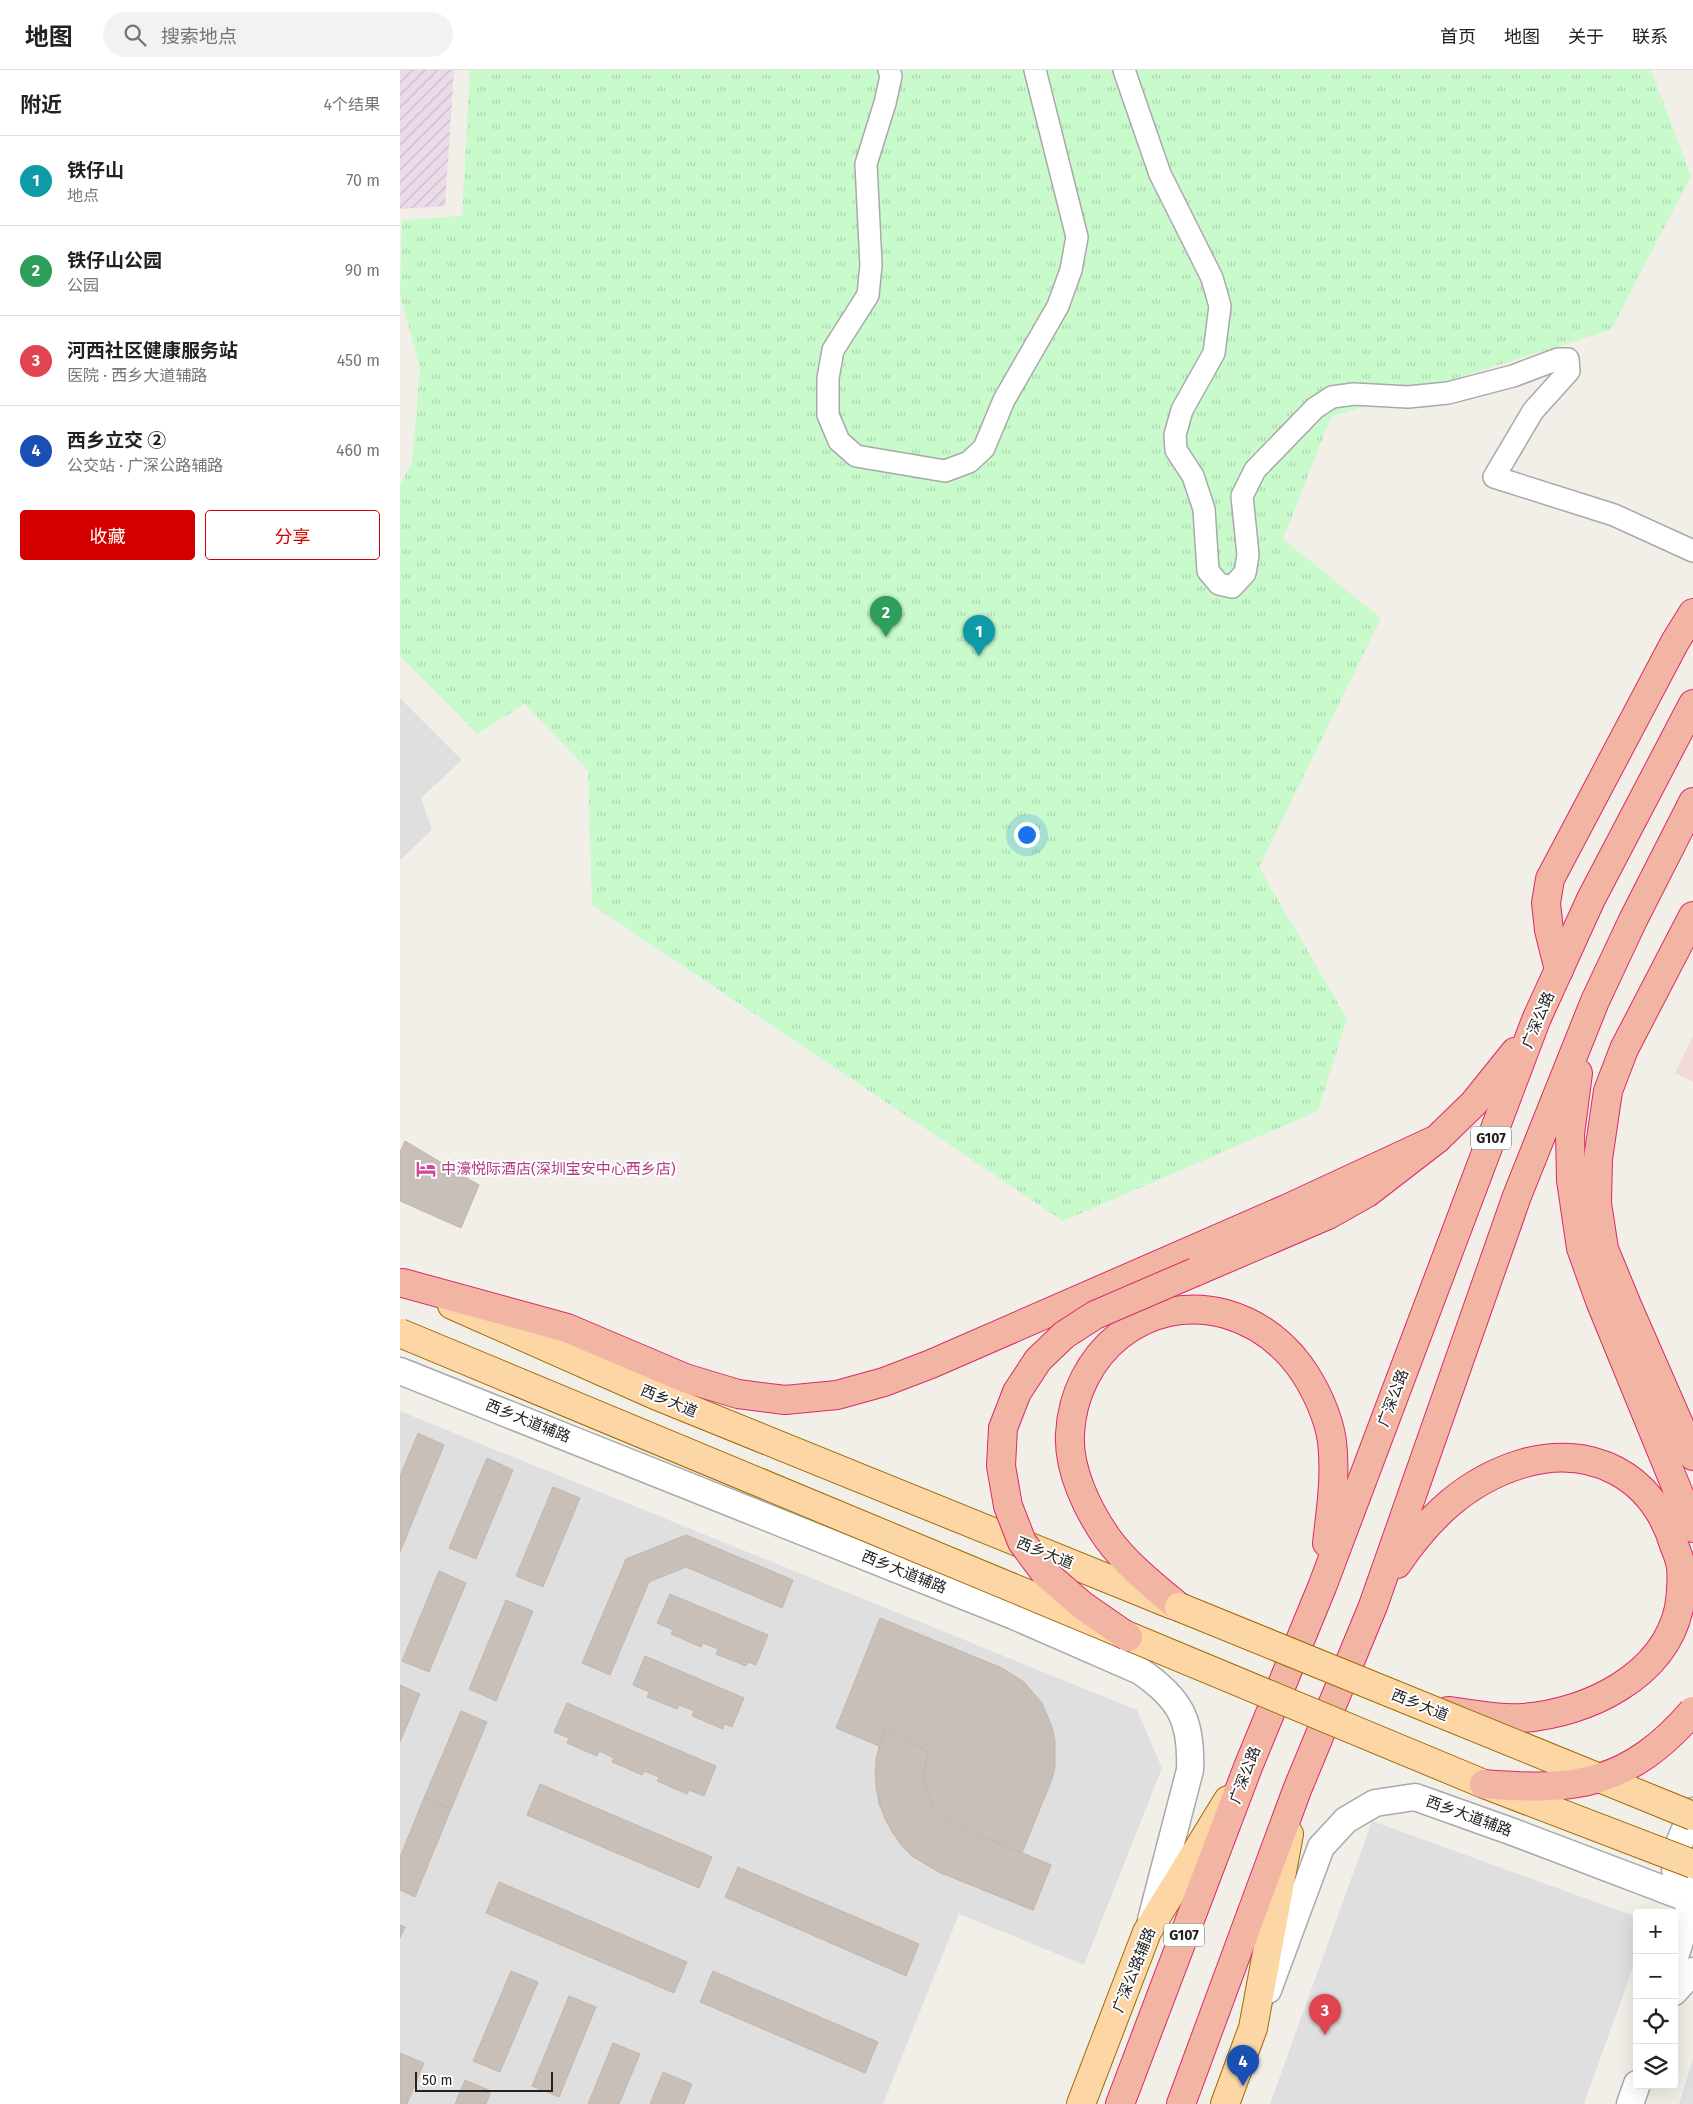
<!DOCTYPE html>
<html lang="zh">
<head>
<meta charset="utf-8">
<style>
  :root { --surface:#fff; --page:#f2f2f2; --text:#222; --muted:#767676; --line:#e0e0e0; --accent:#d40000 }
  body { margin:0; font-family:"Fira Sans","Noto Sans SC",sans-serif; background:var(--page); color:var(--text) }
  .controls { position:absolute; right:15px; bottom:15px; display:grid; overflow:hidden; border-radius:5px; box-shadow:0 5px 20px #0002 }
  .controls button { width:45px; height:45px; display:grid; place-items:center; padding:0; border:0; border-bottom:1px solid var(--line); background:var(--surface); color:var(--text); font:25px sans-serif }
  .scale { position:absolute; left:15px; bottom:12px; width:138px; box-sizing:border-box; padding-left:5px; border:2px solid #222; border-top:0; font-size:14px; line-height:18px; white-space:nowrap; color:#222; -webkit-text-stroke:4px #fff; paint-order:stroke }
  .you { position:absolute; left:626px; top:764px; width:18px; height:18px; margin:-12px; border:4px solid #fff; border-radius:50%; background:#1a73e8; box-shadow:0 0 0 8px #1a73e833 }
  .badge { display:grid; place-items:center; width:32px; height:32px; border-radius:50%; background:var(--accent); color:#fff; font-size:16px; font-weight:700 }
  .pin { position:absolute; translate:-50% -41px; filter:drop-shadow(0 1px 2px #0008) }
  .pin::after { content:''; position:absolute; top:26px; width:18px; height:15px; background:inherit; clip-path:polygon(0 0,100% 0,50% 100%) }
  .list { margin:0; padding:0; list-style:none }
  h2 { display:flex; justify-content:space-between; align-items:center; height:65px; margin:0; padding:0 20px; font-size:21px }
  h2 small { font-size:16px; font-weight:400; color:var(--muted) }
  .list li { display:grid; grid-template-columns:32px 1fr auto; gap:15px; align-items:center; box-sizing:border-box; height:90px; padding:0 20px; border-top:1px solid var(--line) }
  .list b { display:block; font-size:19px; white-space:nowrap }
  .list p { margin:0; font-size:16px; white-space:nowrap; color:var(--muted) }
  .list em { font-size:16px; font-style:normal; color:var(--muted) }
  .actions { display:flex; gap:10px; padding:15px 20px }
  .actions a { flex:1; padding:11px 0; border:1px solid var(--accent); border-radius:5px; text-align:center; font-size:18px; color:var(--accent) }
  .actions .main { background:var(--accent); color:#fff }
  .icon { flex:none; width:28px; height:28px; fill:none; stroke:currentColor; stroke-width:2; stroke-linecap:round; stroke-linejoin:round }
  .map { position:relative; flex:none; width:1293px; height:2034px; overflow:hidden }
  header { display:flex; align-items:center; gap:30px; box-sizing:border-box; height:70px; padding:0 25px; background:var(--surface); border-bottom:1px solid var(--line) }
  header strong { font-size:24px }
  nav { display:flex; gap:28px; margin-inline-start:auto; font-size:18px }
  .search { width:350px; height:45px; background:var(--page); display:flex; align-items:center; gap:12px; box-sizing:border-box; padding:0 18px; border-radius:28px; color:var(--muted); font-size:19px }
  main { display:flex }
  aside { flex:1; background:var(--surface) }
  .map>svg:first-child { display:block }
  .residential { fill:#e0dfdf }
  .commercial { fill:#f2dad9 }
  .industrial { fill:url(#industrial-furrows) }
  .park { fill:url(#park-tufts) }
  .building { fill:#c7bfb8; stroke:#c4b6ab }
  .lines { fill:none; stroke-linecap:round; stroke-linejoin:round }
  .minor-casing { stroke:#a9a9a9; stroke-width:24 }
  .tertiary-casing { stroke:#a9a9a9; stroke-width:29 }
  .primary-casing { stroke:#a06b00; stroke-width:30 }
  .trunk-casing { stroke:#dc2a67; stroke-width:30 }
  .minor { stroke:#fff; stroke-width:21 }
  .tertiary { stroke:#fff; stroke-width:26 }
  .primary { stroke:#fcd6a4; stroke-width:28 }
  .trunk { stroke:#f2b4a3; stroke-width:28 }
  .primary-bridge-casing { stroke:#a06b00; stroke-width:30; stroke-linecap:butt }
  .trunk-bridge-casing { stroke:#dc2a67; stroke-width:30; stroke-linecap:butt }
  .primary-bridge { stroke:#fcd6a4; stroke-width:28 }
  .trunk-bridge { stroke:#f2b4a3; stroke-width:28 }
  .labels { text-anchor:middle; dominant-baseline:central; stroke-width:4; stroke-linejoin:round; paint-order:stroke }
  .shield { fill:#fff; stroke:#646464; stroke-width:1 }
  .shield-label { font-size:14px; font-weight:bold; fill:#222 }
  .street-label { font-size:15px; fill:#222; stroke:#fff }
  .hotel-label { font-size:15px; fill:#b23c85; stroke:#fff; text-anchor:start }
</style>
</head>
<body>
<header>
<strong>地图</strong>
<div class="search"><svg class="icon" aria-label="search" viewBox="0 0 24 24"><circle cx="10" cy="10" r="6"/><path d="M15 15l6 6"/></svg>搜索地点</div>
<nav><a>首页</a><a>地图</a><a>关于</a><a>联系</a></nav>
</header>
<main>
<aside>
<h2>附近<small>4个结果</small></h2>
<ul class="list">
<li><span class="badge" style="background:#0f9aa8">1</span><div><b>铁仔山</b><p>地点</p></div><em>70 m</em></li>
<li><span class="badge" style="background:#2e9e5b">2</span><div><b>铁仔山公园</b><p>公园</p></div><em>90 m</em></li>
<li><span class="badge" style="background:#e0444e">3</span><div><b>河西社区健康服务站</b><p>医院 · 西乡大道辅路</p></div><em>450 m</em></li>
<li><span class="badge" style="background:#1a4fb4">4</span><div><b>西乡立交 ②</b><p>公交站 · 广深公路辅路</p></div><em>460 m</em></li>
</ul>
<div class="actions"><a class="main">收藏</a><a>分享</a></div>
</aside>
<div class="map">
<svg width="1293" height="2034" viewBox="0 0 1293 2034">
  <defs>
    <pattern id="industrial-furrows" width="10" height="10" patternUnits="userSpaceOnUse" patternTransform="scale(1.25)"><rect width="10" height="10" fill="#ebdbe8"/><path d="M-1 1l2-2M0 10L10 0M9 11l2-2" fill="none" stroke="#c9bcc7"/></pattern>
    <pattern id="park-tufts" width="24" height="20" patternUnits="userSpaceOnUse" patternTransform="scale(1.25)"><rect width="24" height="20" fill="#c8facc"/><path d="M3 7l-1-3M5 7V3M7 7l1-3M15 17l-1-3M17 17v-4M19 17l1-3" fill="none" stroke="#acd6af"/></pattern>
  </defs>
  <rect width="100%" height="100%" fill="#f2efe9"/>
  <!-- residential -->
  <g class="residential">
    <path d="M0,628l62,62 -41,38 11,32 -32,30z"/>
    <path d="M0,1341l737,299 25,58 -78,197 -125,-51 -76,190h-483z"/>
    <path d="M972,1751l265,96v39l-53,148h-314z"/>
    <path d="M1293,1989v45h-14z"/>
  </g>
  <!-- commercial -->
  <path class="commercial" d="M1293,966v46l-18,-9z"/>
  <!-- industrial -->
  <path class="industrial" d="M0,0h54l-9,136 -45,3z"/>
  <!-- park -->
  <path class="park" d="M70,0h1181l40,106 -80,154 -280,87 -48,122 98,79 -122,249 88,152 -29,92 -255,110 -471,-316 -4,-135 -63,-66 -48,30 -77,-78v-171l12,-23 8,-94 -20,-73 2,-75 60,-4z"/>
  <!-- building -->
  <g class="building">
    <path d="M5,1071l74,44 -18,43 -61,-27v-49z"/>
    <path d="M18,1363l26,12 -44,107v-76z"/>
    <path d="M87,1388l26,12 -37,89 -27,-11z"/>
    <path d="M153,1417l27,11 -37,89 -27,-11z"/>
    <path d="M286,1465l107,45 -11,28 -96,-41 -37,15 -39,93 -28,-12 44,-104z"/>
    <path d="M39,1501l27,12 -37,89 -27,-11z"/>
    <path d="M270,1524l98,41 -12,30 -8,-3 -2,4 -30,-12 2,-5 -15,-6 -2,4 -30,-13 2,-4 -16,-7z"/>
    <path d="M106,1530l27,11 -37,90 -27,-12z"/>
    <path d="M480,1548l122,50 22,14 18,21 10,24 3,13v27l-3,12 -30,74 29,12 -18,45 -94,-38 -27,-16 -20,-24 -13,-28 -4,-31 4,-27 -43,-18z"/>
    <path d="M245,1586l99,42 -12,29 -8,-3 -1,5 -31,-13 2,-5 -15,-6 -2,4 -30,-12 2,-5 -16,-7z"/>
    <path d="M0,1615l20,9 -20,48z"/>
    <path d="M167,1633l149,63 -12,30 -15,-6 -2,4 -30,-13 2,-4 -15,-6 -2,4 -30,-13 2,-4 -15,-7 -2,5 -30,-13 2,-5 -15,-6z"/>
    <path d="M61,1641l26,11 -36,87 -27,-11z"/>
    <path d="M486,1658l43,24 -3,10 -2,16 3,15 8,15 11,11 14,8 91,38 -18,45 -94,-38 -27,-16 -11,-11 -16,-26 -9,-30v-31z"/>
    <path d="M140,1714l172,73 -13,31 -172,-73z"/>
    <path d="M24,1728l27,11 -36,88 -15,-7v-33z"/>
    <path d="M338,1797l181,77 -13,32 -181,-79z"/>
    <path d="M99,1812l188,80 -13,31 -188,-80z"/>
    <path d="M0,1855l5,2 -5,11z"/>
    <path d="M111,1901l27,11 -38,90 -27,-11z"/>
    <path d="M313,1901l165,71 -13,31 -165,-71z"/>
    <path d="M169,1926l27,11 -37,90 -27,-11z"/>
    <path d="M213,1973l27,11 -21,50h-31z"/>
    <path d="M0,1983l24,10 -17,41h-7z"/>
    <path d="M263,2002l29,12 -8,20h-34z"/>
    <path d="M65,2010l26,11 -5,13h-31z"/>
  </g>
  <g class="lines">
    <defs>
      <g id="minor">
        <path d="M489,0l2,6 -6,27 -19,61 5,101 -3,30 -35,55 -5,28v37l11,26 17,15 89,15 24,-9 15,-14 20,-48 54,-94 13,-36 6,-33 -42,-167"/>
        <path d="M724,0l36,104 52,104 8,28 -6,47 -32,57 -7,25 1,15 17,26 11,33 4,62 11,13 13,3 13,-14 3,-18 -6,-59 13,-26 60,-62 17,-11 22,-3 54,3 40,-4 65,-17 45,-17h10l1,12 -36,40 -39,66 120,38 79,36"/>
      </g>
      <g id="tertiary">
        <path d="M0,1301l614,245 126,55c41,28 52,50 50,99l-39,150"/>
        <path d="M1274,1890c4,-12 17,-50 15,-61 -2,-8 -11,-16 -13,-24 -5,-22 9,-44 17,-64"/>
        <path d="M868,1920l53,-143 25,-27 29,-17 40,-6 98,35 176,67 4,5"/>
        <path d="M1274,1922l19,-21"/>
        <path d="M1230,2034l7,-20"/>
      </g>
      <g id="primary">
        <path d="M52,1235l203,90 518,210"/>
        <path d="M681,2034l66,-172 81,-132"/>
        <path d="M825,2034l28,-76 36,-194"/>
      </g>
      <g id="trunk">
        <path d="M1293,846l-69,133 -16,42 -10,68 -1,44 7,46 23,56 66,151"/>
        <path d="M1159,900l-10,-40 -3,-27 4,-24 125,-237 18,-29"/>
        <path d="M1178,1003l-8,61 1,46 10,68 19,53 93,227"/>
        <path d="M795,1202l133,-57 39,-22 70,-54 37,-36 41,-51"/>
        <path d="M3,1213l164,45 118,50 53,16 47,6 52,-5 47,-13 47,-18 355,-155 151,-70"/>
        <path d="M997,1494c32,-47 69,-83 124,-100 69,-21 132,11 153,81 3,7 6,15 7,22 1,12 0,29 -2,41 -15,69 -92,105 -156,110 -25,2 -50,-4 -75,-7"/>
        <path d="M779,1537c-25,-21 -52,-42 -71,-68 -20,-28 -40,-69 -38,-105 4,-81 76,-142 156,-120 31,9 54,26 73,51 16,22 29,50 33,76 4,36 -1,67 -5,102"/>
        <path d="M720,2034l128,-337 74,-180 214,-567 55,-121 102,-195"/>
        <path d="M781,2034l116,-314 76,-184 144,-410 78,-195 38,-81 60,-118"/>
      </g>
    </defs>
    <!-- minor casing -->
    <use href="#minor" class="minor-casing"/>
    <!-- tertiary casing -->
    <use href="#tertiary" class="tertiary-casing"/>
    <!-- primary casing -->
    <use href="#primary" class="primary-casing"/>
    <!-- trunk casing -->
    <use href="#trunk" class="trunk-casing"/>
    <!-- minor -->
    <use href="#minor" class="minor"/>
    <!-- tertiary -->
    <use href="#tertiary" class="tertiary"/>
    <!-- primary -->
    <use href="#primary" class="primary"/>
    <!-- trunk -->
    <use href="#trunk" class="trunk"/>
    <defs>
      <g id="primary-bridge">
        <path d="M0,1263l1084,451 209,80"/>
        <path d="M779,1537l514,209"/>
      </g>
      <g id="trunk-bridge">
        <path d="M728,1567l-46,-32 -37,-32 -23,-31 -14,-36 -7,-40 2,-38 14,-36 21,-32 26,-25 31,-20 100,-43"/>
        <path d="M1084,1714c92,8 146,0 209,-73"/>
      </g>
    </defs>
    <!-- primary-bridge casing -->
    <use href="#primary-bridge" class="primary-bridge-casing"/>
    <!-- trunk-bridge casing -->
    <use href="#trunk-bridge" class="trunk-bridge-casing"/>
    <!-- primary-bridge -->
    <use href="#primary-bridge" class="primary-bridge"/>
    <!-- trunk-bridge -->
    <use href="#trunk-bridge" class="trunk-bridge"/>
  </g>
  <!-- icons -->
  <defs>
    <symbol id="hotel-bare" viewBox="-9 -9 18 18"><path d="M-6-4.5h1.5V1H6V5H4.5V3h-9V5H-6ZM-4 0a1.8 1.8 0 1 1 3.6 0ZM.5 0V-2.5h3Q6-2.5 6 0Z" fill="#d1479c" stroke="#fff" stroke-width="2.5" paint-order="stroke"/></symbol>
  </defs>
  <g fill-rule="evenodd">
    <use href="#hotel-bare" x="12" y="1085" width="28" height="28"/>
  </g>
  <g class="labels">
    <!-- shield labels -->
    <g class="shield">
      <rect x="1071" y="1056.5" width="40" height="23" rx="4"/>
      <rect x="764" y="1853.5" width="40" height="23" rx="4"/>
    </g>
    <g class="shield-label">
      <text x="1091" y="1068">G107</text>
      <text x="784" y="1865">G107</text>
    </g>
    <!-- street labels -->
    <g class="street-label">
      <text transform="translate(1138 950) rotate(-67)">广深公路</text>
      <text transform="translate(993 1328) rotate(-69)">广深公路</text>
      <text transform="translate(269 1331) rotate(23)">西乡大道</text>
      <text transform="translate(128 1351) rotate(22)">西乡大道辅路</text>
      <text transform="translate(645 1483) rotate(22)">西乡大道</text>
      <text transform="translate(504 1502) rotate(22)">西乡大道辅路</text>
      <text transform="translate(1020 1635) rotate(22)">西乡大道</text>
      <text transform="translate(845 1705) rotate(-69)">广深公路</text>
      <text transform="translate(1069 1746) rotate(20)">西乡大道辅路</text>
      <text transform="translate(734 1900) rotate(-68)">广深公路辅路</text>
    </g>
    <!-- hotel labels -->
    <g class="hotel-label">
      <text x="41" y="1099">中濠悦际酒店(深圳宝安中心西乡店)</text>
    </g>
  </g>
</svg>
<div class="controls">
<button>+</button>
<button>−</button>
<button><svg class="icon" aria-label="locate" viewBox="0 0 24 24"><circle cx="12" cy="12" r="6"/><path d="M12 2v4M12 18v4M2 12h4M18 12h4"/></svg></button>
<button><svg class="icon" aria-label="layers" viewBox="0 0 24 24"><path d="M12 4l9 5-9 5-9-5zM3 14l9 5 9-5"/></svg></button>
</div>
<div class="scale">50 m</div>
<div class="you"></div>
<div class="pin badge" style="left:579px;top:586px;background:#0f9aa8">1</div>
<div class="pin badge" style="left:486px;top:567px;background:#2e9e5b">2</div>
<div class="pin badge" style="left:925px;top:1965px;background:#e0444e">3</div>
<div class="pin badge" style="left:843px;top:2016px;background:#1a4fb4">4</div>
</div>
</main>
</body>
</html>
